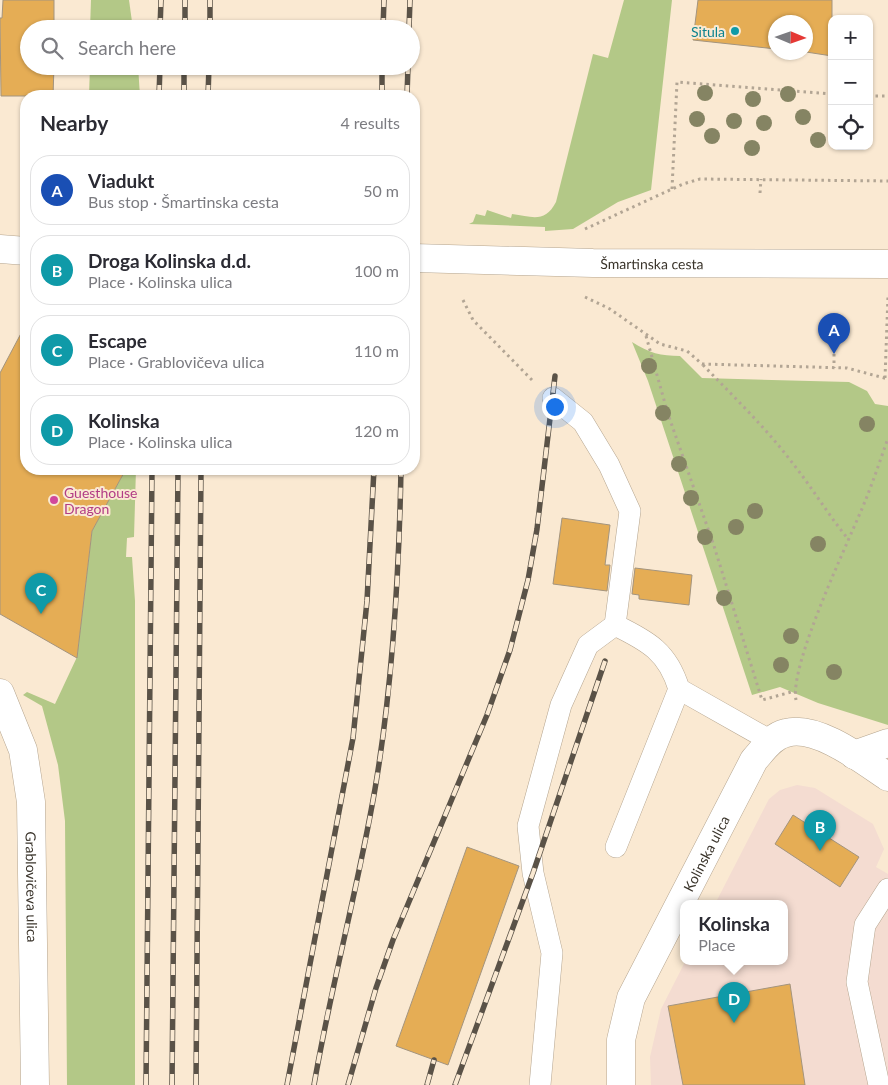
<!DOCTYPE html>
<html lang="en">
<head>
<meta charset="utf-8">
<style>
  :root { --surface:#fff; --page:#f7f7f7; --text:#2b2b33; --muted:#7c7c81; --line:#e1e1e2; --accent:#8e4f14 }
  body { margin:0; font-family:Lato,sans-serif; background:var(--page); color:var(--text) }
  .controls { position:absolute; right:15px; top:15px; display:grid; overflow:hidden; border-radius:10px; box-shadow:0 1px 4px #0004 }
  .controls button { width:45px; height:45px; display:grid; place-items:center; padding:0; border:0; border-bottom:1px solid var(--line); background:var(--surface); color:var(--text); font:25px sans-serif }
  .compass { position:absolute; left:768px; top:15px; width:45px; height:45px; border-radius:50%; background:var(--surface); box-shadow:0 1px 4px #0004; rotate:92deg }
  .you { position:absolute; left:554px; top:406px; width:18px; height:18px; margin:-12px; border:4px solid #fff; border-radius:50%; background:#1a73e8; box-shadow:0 0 0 8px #1a73e833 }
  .badge { display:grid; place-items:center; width:32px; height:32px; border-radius:50%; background:var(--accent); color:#fff; font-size:16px; font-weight:700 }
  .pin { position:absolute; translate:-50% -41px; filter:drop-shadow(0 1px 2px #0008) }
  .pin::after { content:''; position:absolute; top:26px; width:18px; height:15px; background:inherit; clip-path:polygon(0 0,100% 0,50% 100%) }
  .popup { position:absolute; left:680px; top:900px; width:108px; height:65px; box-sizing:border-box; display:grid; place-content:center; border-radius:10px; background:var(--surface); filter:drop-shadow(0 1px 4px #0005); font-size:16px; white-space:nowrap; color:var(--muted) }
  .popup b { font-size:19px; color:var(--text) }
  .popup::after { content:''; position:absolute; left:50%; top:100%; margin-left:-10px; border:10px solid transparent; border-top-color:var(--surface) }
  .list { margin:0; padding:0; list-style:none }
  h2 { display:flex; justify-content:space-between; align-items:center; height:65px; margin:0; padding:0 20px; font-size:21px }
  h2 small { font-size:16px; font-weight:400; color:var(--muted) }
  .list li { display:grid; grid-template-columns:32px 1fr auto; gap:15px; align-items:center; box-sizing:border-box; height:70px; margin:0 10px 10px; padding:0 10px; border:1px solid var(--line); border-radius:20px }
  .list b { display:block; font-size:19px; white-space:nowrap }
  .list p { margin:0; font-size:16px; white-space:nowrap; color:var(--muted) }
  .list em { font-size:16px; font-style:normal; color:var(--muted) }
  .icon { flex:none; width:28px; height:28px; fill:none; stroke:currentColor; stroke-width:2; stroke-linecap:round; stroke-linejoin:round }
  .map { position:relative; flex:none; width:888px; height:1085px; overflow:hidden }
  .search { position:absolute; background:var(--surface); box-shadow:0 1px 4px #0004; left:20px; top:20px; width:400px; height:55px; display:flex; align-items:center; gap:12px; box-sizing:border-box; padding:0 18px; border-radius:28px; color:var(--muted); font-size:19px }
  .panel { position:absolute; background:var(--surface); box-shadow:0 1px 4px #0004; left:20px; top:90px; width:400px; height:385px; border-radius:20px }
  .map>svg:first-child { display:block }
  .industrial { fill:#f4dcd1 }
  .green { fill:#b3c887 }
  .building { fill:#e5ad55; stroke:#a3947e }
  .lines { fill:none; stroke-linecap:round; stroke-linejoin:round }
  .lane-casing { stroke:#b5a58f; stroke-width:22 }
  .secondary-casing { stroke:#b5a58f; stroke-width:29 }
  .primary-casing { stroke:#b5a58f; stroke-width:29 }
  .path { stroke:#b2a594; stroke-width:3; stroke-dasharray:2.5 4; stroke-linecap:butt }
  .lane { stroke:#fff; stroke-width:21 }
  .secondary { stroke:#fff; stroke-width:28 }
  .primary { stroke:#fff; stroke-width:28 }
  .rail-casing { stroke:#5a5247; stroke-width:5.5 }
  .rail { stroke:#fae9d2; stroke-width:4; stroke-dasharray:11; stroke-linecap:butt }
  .tree { fill:#858463 }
  .culture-dot { fill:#0f9aa8; stroke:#fae9d2; stroke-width:2 }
  .hotel-dot { fill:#d1479c; stroke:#fae9d2; stroke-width:2 }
  .labels { text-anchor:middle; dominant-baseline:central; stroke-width:4; stroke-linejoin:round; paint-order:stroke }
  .culture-label { font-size:14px; fill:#0d838f; stroke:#fae9d2; text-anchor:end }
  .street-label { font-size:14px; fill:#3a342b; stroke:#fae9d2 }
  .hotel-label { font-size:14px; fill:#b23c85; stroke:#fae9d2; text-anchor:start }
</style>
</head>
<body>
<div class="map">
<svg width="888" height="1085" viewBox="0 0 888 1085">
  <rect width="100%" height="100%" fill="#fae9d2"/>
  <!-- industrial -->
  <path class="industrial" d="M797,785l18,3 58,36 11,25 -8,18 12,7v211h-237l-1,-28 11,-48 24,-47h99v-58h-69l54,-105 11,-9z"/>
  <!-- green -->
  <g class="green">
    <path d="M91,0h38l4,29h-43z"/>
    <path d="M624,0h48l-21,190 -33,12 -45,27 -28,2v-4l-76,-3 4,-2 3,-8 9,2 2,-6 24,8 1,-4c21,3 33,9 44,-12l37,-148 15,4z"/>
    <path d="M90,66h48l2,30h-51z"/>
    <path d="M632,342c17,11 29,14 48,14l22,22 147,4 18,9 8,13 13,2v319l-70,-22 -38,-16 -28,8 -104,-314z"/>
    <path d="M126,469h10l-2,68 -7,1 -1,19h6l3,44v484h-68l-2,-264 -7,-56 -16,-59 -19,-11 4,-3 28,12 22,-47 15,-126z"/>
  </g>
  <!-- building -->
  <g class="building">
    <path d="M3,0h51v29h-25v37h25l-1,30h-52l-1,-78h2z"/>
    <path d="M698,0h134v56l-26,-4v-30h-30v27l-83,-9z"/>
    <path d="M26,324v145h100l-34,62 -15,127 -77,-44v-241z"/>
    <path d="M562,518l48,7 -5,40h5l-3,26 -54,-7z"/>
    <path d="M635,568l57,7 -3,30 -50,-6v-4l-7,-1z"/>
    <path d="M793,815l66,42 -19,30 -65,-43z"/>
    <path d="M467,847l52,19 -71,199 -52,-19z"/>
    <path d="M790,984l15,101h-122l-15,-79z"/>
  </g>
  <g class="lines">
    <defs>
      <g id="lane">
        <path d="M553,398l30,24 26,43 21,46 -15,114c33,16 53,27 64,64l-63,158"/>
        <path d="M679,689l92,52"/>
        <path d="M540,1085l12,-132 -19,-80 -5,-47 33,-121 27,-60 27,-20"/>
        <path d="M879,1085l-22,-103 8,-57 23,-36"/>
      </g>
      <g id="secondary">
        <path id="s1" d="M0,693l23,57 8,52 4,283"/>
        <path d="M854,755l34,-12"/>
        <path id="s2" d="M621,1085v-45l10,-42 123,-238c9,-10 18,-24 32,-27 31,-9 78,28 102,44"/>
      </g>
      <g id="primary">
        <path d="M0,249l26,2"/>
        <path id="s3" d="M414,258l179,5 295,1"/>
      </g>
    </defs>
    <!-- lane casing -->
    <use href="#lane" class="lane-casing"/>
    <!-- secondary casing -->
    <use href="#secondary" class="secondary-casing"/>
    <!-- primary casing -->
    <use href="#primary" class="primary-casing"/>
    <!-- path -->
    <g class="path">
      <path d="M869,96h19"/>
      <path d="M672,189l5,-107 155,12"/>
      <path d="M760,193l1,-14"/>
      <path d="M585,229l98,-45 17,-5 188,2"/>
      <path d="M585,297l25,12 50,35 27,7 15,13 145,4 41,11"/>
      <path d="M463,300l10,20 59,60"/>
      <path d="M646,336l22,78 46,132 48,154 33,-9"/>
      <path d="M834,354v14"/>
      <path d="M703,365c31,32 64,64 91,100 19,24 35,51 55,75"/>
      <path d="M885,378l3,-82"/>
      <path d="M796,700c-7,-36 54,-161 70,-201 8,-20 15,-41 22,-61"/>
    </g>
    <!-- lane -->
    <use href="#lane" class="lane"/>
    <!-- secondary -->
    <use href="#secondary" class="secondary"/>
    <!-- primary -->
    <use href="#primary" class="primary"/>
    <defs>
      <g id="rail">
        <path d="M160,29l1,-29"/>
        <path d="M185,29v-29"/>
        <path d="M210,29v-29"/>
        <path d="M383,29l1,-29"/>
        <path d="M409,29l1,-29"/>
        <path d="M159,96l1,-30"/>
        <path d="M184,96v-30"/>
        <path d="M208,96l1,-30"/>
        <path d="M382,96v-30"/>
        <path d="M407,96l1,-30"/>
        <path d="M146,1085l6,-616"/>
        <path d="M172,1085l6,-616"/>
        <path d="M196,1085l5,-616"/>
        <path d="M287,1085l66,-347 14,-137 7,-132"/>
        <path d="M314,1085c17,-99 44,-197 61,-296 18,-106 24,-213 26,-320"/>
        <path d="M348,1085l28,-97 17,-48 94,-225 23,-65 18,-70 9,-51 18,-153"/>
        <path d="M427,1085l7,-25"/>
        <path d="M455,1085l78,-212 72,-212"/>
      </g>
    </defs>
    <!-- rail casing -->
    <use href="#rail" class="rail-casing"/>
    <!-- rail -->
    <use href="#rail" class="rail"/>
  </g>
  <!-- trees -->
  <g class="tree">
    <circle cx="705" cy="93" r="8"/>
    <circle cx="788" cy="94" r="8"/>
    <circle cx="753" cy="99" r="8"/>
    <circle cx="803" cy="117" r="8"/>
    <circle cx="697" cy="119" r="8"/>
    <circle cx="734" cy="121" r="8"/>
    <circle cx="764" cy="123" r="8"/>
    <circle cx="712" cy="136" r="8"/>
    <circle cx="818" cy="140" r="8"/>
    <circle cx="752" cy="148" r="8"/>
    <circle cx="649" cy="366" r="8"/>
    <circle cx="663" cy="413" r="8"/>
    <circle cx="867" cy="424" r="8"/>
    <circle cx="679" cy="464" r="8"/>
    <circle cx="691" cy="498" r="8"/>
    <circle cx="755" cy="511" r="8"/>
    <circle cx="736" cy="527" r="8"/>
    <circle cx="705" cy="537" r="8"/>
    <circle cx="818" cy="544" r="8"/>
    <circle cx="724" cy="598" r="8"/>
    <circle cx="791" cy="636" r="8"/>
    <circle cx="781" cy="665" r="8"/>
    <circle cx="834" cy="672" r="8"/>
  </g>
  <!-- markers -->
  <circle class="culture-dot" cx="735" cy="31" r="5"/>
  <circle class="hotel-dot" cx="54" cy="500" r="5"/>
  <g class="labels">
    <!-- culture labels -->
    <g class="culture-label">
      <text x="725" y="31">Situla</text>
    </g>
    <!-- street labels -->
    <g class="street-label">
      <text stroke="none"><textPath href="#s3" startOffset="238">Šmartinska cesta</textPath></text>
      <text stroke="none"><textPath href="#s2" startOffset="251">Kolinska ulica</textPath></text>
      <text stroke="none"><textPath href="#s1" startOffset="199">Grablovičeva ulica</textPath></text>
    </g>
    <!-- hotel labels -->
    <g class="hotel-label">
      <text x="64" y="492">Guesthouse<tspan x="64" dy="16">Dragon</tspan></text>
    </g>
  </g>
</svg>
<div class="controls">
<button>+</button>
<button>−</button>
<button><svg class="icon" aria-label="locate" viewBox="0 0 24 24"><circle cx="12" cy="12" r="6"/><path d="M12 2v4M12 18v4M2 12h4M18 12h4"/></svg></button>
</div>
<svg class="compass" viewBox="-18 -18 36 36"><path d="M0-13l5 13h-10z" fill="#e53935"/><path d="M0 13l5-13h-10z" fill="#7c7c81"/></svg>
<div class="you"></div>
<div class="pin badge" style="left:834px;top:354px;background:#1a4fb4">A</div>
<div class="pin badge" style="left:820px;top:851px;background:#0f9aa8">B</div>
<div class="pin badge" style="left:41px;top:614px;background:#0f9aa8">C</div>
<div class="pin badge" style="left:734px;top:1023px;background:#0f9aa8">D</div>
<div class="popup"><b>Kolinska</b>Place</div>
<div class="search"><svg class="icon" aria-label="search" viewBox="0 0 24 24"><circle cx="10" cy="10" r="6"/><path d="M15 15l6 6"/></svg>Search here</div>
<section class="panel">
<h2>Nearby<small>4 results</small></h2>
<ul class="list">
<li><span class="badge" style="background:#1a4fb4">A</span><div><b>Viadukt</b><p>Bus stop · Šmartinska cesta</p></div><em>50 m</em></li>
<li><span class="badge" style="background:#0f9aa8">B</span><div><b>Droga Kolinska d.d.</b><p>Place · Kolinska ulica</p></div><em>100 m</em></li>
<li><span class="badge" style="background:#0f9aa8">C</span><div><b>Escape</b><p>Place · Grablovičeva ulica</p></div><em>110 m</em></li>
<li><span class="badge" style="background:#0f9aa8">D</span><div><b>Kolinska</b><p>Place · Kolinska ulica</p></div><em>120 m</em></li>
</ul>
</section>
</div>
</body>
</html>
